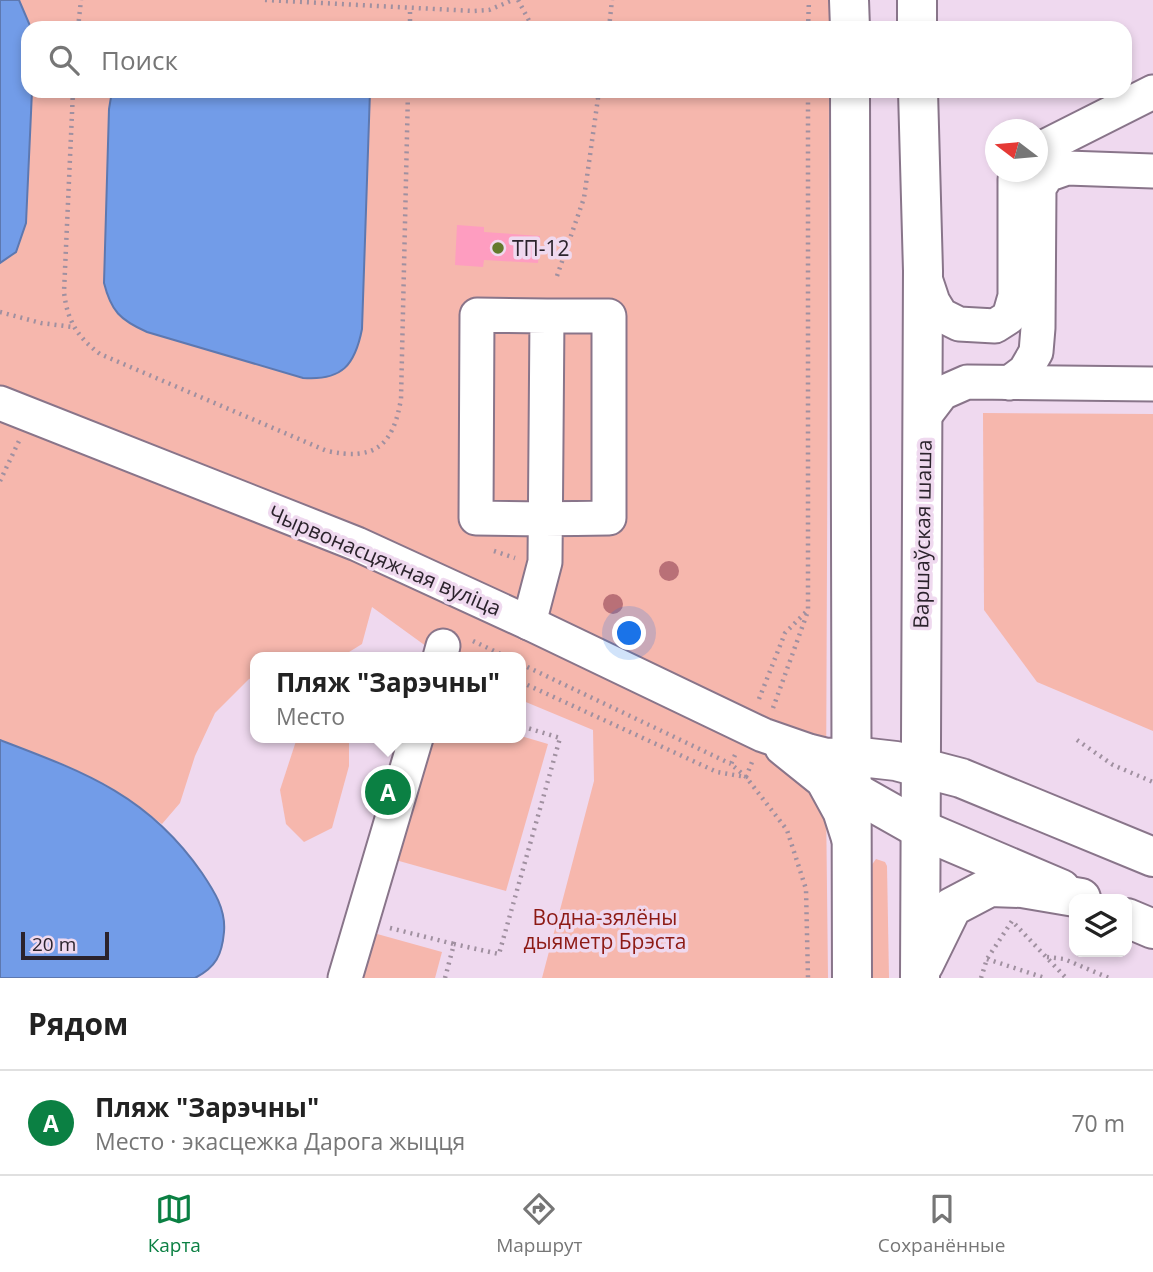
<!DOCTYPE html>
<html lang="ru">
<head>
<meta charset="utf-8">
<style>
  :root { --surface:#fff; --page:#f6f6f6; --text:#222; --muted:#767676; --line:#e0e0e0; --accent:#0b8043 }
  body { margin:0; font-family:"Open Sans",sans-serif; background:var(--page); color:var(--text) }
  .controls { position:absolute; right:21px; bottom:21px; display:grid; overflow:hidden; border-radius:14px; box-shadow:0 4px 10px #0003 }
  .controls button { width:63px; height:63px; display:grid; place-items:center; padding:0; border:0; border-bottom:2px solid var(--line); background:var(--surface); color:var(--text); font:35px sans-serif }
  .compass { position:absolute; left:985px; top:119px; width:63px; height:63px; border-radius:50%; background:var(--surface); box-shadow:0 4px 10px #0003; rotate:286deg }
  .scale { position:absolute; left:21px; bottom:18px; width:88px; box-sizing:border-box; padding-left:7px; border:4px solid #2b232c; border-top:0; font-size:19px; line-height:24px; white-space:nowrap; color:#2b232c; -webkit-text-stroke:5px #efd9ef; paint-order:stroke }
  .you { position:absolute; left:630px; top:634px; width:24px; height:24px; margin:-18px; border:5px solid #fff; border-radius:50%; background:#1a73e8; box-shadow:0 0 0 10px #1a73e833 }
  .badge { display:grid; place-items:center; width:46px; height:46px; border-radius:50%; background:var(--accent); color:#fff; font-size:23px; font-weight:700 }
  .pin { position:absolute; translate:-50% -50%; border:4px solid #fff; box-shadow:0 2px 7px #0006 }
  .popup { position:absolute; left:250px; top:652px; width:276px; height:91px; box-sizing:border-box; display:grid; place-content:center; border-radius:14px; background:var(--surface); filter:drop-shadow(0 2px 5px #0005); font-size:23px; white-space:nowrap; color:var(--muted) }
  .popup b { font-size:26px; color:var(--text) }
  .popup::after { content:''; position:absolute; left:50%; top:100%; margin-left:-14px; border:14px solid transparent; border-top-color:var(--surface) }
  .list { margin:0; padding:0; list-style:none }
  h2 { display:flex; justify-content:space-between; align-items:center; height:91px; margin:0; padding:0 28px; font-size:30px }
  h2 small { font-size:23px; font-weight:400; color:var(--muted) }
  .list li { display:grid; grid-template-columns:46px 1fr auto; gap:21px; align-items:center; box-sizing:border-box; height:105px; padding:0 28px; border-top:2px solid var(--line) }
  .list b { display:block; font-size:26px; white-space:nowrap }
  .list p { margin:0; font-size:23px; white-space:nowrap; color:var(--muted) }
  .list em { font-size:23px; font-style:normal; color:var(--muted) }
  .icon { flex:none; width:38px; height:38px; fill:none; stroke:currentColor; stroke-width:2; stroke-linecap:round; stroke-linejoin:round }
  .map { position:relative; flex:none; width:1153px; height:978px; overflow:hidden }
  .search { position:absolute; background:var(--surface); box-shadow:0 4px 10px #0003; left:21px; right:21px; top:21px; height:77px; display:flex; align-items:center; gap:18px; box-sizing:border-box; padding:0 24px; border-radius:21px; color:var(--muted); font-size:26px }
  .sheet { height:196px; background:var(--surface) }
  nav { display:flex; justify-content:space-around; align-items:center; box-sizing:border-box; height:98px; border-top:2px solid var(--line); background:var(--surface); font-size:19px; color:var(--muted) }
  nav a { display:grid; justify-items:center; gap:4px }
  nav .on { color:var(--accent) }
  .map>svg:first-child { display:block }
  .green { fill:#f6b7ad }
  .water { fill:#729ce8; stroke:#5d78b0; stroke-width:2 }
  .building { fill:#fe9dc0 }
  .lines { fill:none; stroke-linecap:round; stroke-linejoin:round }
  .minor-casing { stroke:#89758a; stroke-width:37 }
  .major-casing { stroke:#89758a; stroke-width:42 }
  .highway-casing { stroke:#89758a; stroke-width:42 }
  .path { stroke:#a090a0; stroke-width:4.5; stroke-dasharray:2 5; stroke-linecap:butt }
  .minor { stroke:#fff; stroke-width:33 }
  .major { stroke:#fff; stroke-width:38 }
  .highway { stroke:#fff; stroke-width:38 }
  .tree { fill:#b97077 }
  .poi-dot { fill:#627a2c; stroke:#efd9ef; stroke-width:2.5 }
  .labels { text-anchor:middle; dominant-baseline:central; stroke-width:7; stroke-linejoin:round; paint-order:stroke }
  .poi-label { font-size:21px; fill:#2b232c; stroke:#efd9ef; text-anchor:start }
  .street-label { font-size:21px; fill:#2b232c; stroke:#efd9ef }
  .park-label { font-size:21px; fill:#8d1a14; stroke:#efd9ef }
</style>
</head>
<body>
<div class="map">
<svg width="1153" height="978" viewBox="0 0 1153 978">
  <rect width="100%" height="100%" fill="#efd9ef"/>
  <!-- green -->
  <g class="green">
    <path d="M0,0h829v28h-801v63h801l-3,709 2,178h-286l52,-197 -1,-51 -72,-30v-43h-80l-69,-50 -10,37 -21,13h-86v20l-6,2 -34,34 -20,43 -15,47 -18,21 -57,-40 -42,-20 -63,-24z"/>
    <path d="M983,413l170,1v317l-116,-49 -53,-72z"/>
    <path d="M521,736l27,8 -42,147 -114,-32 34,-121z"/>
    <path d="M297,738h52v28l-17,62 -28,14 -18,-18 -6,-34z"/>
    <path d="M876,859l9,3 2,4 2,112h-17l-1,-112z"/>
    <path d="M370,932l72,20 -7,26h-78z"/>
  </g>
  <!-- water -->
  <g class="water">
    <path d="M0,0h19l12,28h-3v63h4l-6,132 -10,29 -16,11z"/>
    <path d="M112,91h258l-8,238c-7,36 -20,52 -59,49l-156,-46c-27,-12 -36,-21 -43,-49l5,-174z"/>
    <path d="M0,740c84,32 148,55 202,133 12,18 24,36 22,59 -2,23 -8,35 -29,46h-195z"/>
  </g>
  <!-- building -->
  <path class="building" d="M457,225l27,2v5l56,4 -2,27 -54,-3 -1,7 -28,-2z"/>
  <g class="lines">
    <defs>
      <g id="minor">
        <path d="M1038,150l115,-58"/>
        <path d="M924,275l9,27 8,13 18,9 36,2 14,-9 6,-21v-117l3,-7"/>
        <path d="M1009,383l16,-12 11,-19 2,-24 1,-140 8,-13 20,-7 86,3"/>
        <path d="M0,403l357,141 172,79 234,112 46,16 16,4 27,1"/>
        <path d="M923,418l19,-25 25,-11 186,2"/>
        <path d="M529,623l16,-61 2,-246 -70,-1 -1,203c45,1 89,1 133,0v-202h-62"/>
        <path d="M440,657l3,-11"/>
        <path d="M782,748l41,33 17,31 9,28"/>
        <path d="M345,978l71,-240"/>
      </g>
      <g id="major">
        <path d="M852,756l44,5 65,17 192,79"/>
        <path d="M851,790l69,39 141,60"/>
        <path d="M1127,918l26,11"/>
      </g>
      <g id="highway">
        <path d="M849,0l1,28"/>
        <path d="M917,0v28"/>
        <path d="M850,91l2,887"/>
        <path d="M918,91l5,180 -3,707"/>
        <path d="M924,964l28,-57 38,-20 32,1 59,10"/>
      </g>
    </defs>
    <!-- minor casing -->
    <use href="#minor" class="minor-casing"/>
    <!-- major casing -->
    <use href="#major" class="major-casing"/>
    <!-- highway casing -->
    <use href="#highway" class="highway-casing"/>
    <!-- path -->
    <g class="path">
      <path d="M265,0l208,11 16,-1 24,-10"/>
      <path d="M518,0l15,28"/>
      <path d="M78,28l3,-28"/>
      <path d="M410,28v-20"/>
      <path d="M609,28l3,-28"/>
      <path d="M808,28l1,-28"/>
      <path d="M73,91l-9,201c3,28 13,45 36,62l227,97c48,10 66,-5 74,-52l7,-308"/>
      <path d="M585,91l13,7"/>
      <path d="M557,276l27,-78 15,-107"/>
      <path d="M0,312l41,11 32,4"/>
      <path d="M0,481l19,-40"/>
      <path d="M494,551l21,7"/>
      <path d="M473,641l34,16"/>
      <path d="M521,664l210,100"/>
      <path d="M521,682l196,90 29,5 6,-15"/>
      <path d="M759,699l26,-66 23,-23v-519"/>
      <path d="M773,708l35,-97"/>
      <path d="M1077,740l36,25 40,17"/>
      <path d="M735,755l-4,9 15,13 41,53 19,59 2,89"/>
      <path d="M390,928l64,16"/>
      <path d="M1047,957l17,2 45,19"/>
      <path d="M987,959l58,19"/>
      <path d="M445,978l9,-34 45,10 61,-216 -39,-12"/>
      <path d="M981,978l6,-19 25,-38 54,57"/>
    </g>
    <!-- minor -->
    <use href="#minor" class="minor"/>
    <!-- major -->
    <use href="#major" class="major"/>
    <!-- highway -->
    <use href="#highway" class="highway"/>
  </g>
  <!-- trees -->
  <g class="tree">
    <circle cx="669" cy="571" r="10"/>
    <circle cx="613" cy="604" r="10"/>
  </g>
  <!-- markers -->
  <circle class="poi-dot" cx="498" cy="248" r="7"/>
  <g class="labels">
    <!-- poi labels -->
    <g class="poi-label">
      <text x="512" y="248">ТП-12</text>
    </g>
    <!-- street labels -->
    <g class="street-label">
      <text transform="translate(922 534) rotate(-89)">Варшаўская шаша</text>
      <text transform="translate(385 560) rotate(23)">Чырвонасцяжная вуліца</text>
    </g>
    <!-- park labels -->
    <g class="park-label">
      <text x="605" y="917">Водна-зялёны<tspan x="605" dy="24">дыяметр Брэста</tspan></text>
    </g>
  </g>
</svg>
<div class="controls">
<button><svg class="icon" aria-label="layers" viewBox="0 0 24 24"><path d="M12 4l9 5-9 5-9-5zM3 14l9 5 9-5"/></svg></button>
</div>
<svg class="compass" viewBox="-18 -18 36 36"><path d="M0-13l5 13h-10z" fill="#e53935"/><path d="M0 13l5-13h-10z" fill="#767676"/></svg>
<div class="scale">20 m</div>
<div class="you"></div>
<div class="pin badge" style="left:388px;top:792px">A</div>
<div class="popup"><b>Пляж &quot;Зарэчны&quot;</b>Место</div>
<div class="search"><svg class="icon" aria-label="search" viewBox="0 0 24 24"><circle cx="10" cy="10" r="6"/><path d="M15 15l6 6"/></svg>Поиск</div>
</div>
<section class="sheet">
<h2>Рядом<small></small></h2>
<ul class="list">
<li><span class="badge">A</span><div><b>Пляж &quot;Зарэчны&quot;</b><p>Место · экасцежка Дарога жыцця</p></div><em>70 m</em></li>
</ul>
</section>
<nav>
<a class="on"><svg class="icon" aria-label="map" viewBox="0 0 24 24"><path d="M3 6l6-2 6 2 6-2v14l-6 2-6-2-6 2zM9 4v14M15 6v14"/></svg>Карта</a>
<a><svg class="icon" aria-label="directions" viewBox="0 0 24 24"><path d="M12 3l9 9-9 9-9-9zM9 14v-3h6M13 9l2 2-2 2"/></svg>Маршрут</a>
<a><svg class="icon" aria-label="saved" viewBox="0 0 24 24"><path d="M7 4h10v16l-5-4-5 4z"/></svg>Сохранённые</a>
</nav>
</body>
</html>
